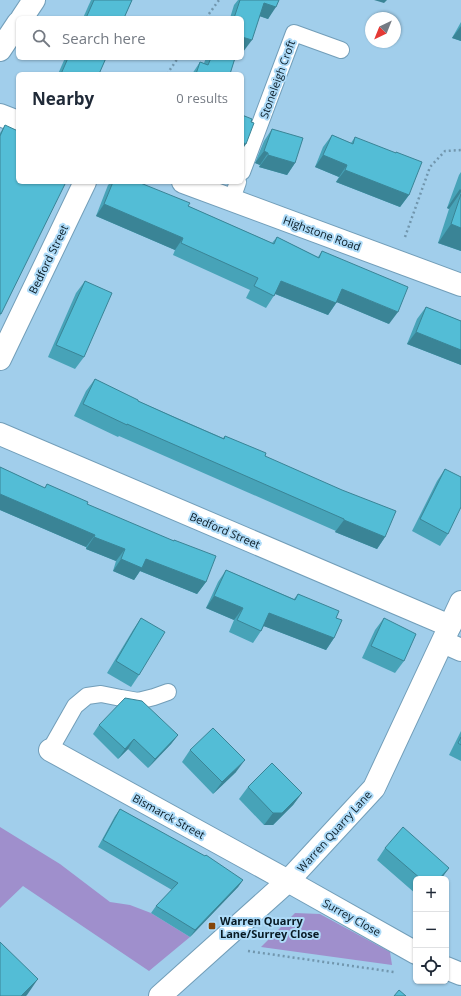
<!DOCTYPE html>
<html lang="en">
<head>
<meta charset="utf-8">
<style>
  :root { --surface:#fff; --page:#f6f6f7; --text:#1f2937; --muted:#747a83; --line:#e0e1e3 }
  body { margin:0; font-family:"Open Sans",sans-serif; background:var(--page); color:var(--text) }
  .controls { position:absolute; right:12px; bottom:12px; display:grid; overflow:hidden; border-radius:6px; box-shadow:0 1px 3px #0004 }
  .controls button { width:36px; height:36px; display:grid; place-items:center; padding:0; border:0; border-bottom:1px solid var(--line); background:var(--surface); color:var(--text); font:20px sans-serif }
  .compass { position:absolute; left:365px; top:12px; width:36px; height:36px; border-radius:50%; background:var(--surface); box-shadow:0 1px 3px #0004; rotate:223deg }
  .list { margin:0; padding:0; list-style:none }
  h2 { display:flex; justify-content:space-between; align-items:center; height:52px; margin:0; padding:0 16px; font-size:17px }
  h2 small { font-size:13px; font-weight:400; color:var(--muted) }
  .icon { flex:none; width:22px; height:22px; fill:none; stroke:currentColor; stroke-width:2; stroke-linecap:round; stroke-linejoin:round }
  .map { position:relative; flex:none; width:461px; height:996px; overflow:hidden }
  .search { position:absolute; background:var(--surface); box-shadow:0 1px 3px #0004; left:16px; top:16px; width:228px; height:44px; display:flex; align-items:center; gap:10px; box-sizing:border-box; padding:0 14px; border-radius:6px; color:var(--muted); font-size:15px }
  .panel { position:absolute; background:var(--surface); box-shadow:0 1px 3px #0004; left:16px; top:72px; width:228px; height:112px; border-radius:6px }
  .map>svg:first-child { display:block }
  .grass { fill:#9f8fcc }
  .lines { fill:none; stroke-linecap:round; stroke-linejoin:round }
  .service-casing { stroke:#729eb9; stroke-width:18 }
  .minor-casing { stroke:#729eb9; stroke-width:24 }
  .path { stroke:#7196ad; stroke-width:2.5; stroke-dasharray:2 3; stroke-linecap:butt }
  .service { stroke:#fff; stroke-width:16 }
  .minor { stroke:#fff; stroke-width:22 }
  .wall { fill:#47a3b8 }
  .shaded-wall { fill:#3a8496 }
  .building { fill:#53bdd6; stroke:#3a8496 }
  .poi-dot { fill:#844508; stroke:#aedbf8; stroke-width:1.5 }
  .labels { text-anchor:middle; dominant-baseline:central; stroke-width:4; stroke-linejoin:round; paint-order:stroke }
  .street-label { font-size:11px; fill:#081a24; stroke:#aedbf8 }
  .poi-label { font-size:11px; font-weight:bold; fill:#081a24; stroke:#aedbf8; text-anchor:start }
</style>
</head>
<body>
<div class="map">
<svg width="461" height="996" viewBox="0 0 461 996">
  <rect width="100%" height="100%" fill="#a1ceeb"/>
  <!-- grass -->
  <g class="grass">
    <path d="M0,827l60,37 50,38 20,3 21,8 39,24 -41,34 -126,-85 -23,22z"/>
    <path d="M295,913l25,1 70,38 2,13 -131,-18z"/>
  </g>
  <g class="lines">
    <defs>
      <g id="service">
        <path d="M242,172l52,-139 47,17"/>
        <path d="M232,199l6,-17"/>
        <path d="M50,750l25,-44 12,-10 14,-2 20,4 17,3 16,-4 14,-5"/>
      </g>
      <g id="minor">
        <path d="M22,18l12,-18"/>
        <path d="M0,50l18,-27"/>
        <path d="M0,115l18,7"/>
        <path d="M183,182l278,103"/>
        <path d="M0,359l85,-177"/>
        <path d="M0,434l450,192"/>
        <path d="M443,642l18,8"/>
        <path d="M50,750l238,131 128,72"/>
        <path d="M446,968l15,6"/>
        <path d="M160,996l128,-115 86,-93 87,-186"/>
      </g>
    </defs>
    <!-- service casing -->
    <use href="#service" class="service-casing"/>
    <!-- minor casing -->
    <use href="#minor" class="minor-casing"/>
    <!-- path -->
    <g class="path">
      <path d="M206,18l13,-18"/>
      <path d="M167,74l11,-16"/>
      <path d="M405,237l25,-70 15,-16 16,-1"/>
      <path d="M248,951l146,21"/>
    </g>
    <!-- service -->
    <use href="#service" class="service"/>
    <!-- minor -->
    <use href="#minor" class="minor"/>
  </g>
  <!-- wall -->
  <g class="wall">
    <path d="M91,0h41l-8,18h-41z"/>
    <path d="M238,0h41l-11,19 -8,-3 -17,36h-1v-34h-12l4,-13z"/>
    <path d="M461,22v19l-9,-3z"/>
    <path d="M65,58h41l-7,16h-41z"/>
    <path d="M206,58h29l-5,16h-38l8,-12 4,1z"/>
    <path d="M5,125l-4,189 -1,2v-183z"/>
    <path d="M272,129l23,34 -8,12 -28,-8 1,-2 -5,-2 9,-22z"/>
    <path d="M332,135l19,8 4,-6 54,58 -9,12 -64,-25 3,-5 -24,-10 8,-20z"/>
    <path d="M461,172v79l-23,-8 11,-34 -2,-1 12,-33z"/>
    <path d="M111,182h27l50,24 84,37 5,-6 41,20 4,-6 67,73 -52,-22 -9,13 -53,-21 -9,14 -20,-10 4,-8 -77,-35 2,-5 -79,-34 12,-31z"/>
    <path d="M85,281l-1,76 -9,12 -27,-12 28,-64z"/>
    <path d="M426,307l35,14v44l-54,-21 10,-25z"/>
    <path d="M95,379l43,22 85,37 2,-2 40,20 120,81 -8,12 -42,-17 1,-1 -217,-95 -1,1 -44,-21 12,-25z"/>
    <path d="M0,467l45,21 2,-4 40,20 119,78 -9,12 -57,-23 -6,9 -21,-9 3,-10 -30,-12v-2l-86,-37z"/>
    <path d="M445,469l3,65 -8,12 -28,-15 25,-50z"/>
    <path d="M226,570l68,29 4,-5 38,24 -2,20 -8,12 -62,-24 -3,5 -8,12 -24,-11 5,-12 -28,-12 12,-26z"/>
    <path d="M141,618l-2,57 -8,12 -24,-14 26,-43z"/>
    <path d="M384,618l20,43 -9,12 -33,-15 13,-28z"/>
    <path d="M99,725l79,10 -7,9 -23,24 -20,-19 -10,10 -25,-25z"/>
    <path d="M461,731v30l-12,-6z"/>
    <path d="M190,750l46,22 -23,22 -31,-32z"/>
    <path d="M248,787l54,6 -9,12 -20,20h-9l-25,-26z"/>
    <path d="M120,809l123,71 -5,7 -48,50 -39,-24 5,-7 16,-16 -74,-43 17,-31z"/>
    <path d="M385,848l64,20 -8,11h-25v15l-39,-34z"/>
  </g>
  <!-- shaded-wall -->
  <g class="shaded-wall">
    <path d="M374,0h13l-3,3z"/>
    <path d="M264,3l12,4 -8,12 -12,-4z"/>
    <path d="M461,26v15l-9,-3z"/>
    <path d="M242,37l10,3 -9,12h-1z"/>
    <path d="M242,142l4,2 -4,6z"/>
    <path d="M264,151l4,2 -8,12 -5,-2z"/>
    <path d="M268,155l27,8 -8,12 -28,-8z"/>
    <path d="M323,155l24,10 -8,12 -24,-10z"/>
    <path d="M345,170l64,25 -9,12 -64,-25z"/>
    <path d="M460,189l1,1v2l-12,17 -2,-1z"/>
    <path d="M104,204l79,34 -8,12 -79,-34z"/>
    <path d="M451,224l10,4v23l-23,-8z"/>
    <path d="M281,281l55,22 -8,12 -55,-22z"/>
    <path d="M342,289l56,23 -9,12 -55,-23z"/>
    <path d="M416,332l45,18v15l-54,-21z"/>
    <path d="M0,494l95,41 -9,12 -86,-37z"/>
    <path d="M344,520l41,17 -8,12 -42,-17z"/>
    <path d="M94,537l31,12 -9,12 -30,-12z"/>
    <path d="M121,559h25l60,23 -9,12 -57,-23 -6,9 -21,-9z"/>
    <path d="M214,596l29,12 -9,12 -28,-12z"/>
    <path d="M269,613l65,25 -8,12 -65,-25z"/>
    <path d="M178,735l-7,9 -23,24 7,-9z"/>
    <path d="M134,739l-6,10 -10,10 7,-10z"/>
    <path d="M245,760l-9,12 -23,22 9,-12z"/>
    <path d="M302,793l-9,12 -20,20h-9l9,-12z"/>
    <path d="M449,868l-8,11h-2z"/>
    <path d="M243,880l-5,7 -48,50 5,-7z"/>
    <path d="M38,979l-11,16 -1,1h-5z"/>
  </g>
  <!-- building -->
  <g class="building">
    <path d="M94,0h38l-8,18h-38z"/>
    <path d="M240,0h39l-3,7 -12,-4 -12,37 -10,-3v1v-20h-8z"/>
    <path d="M68,58h38l-7,16h-38z"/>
    <path d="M211,58h24l-5,16h-34l4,-12 8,3z"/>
    <path d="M242,115l10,4 -1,3 3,1 -8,21 -4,-2z"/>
    <path d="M5,125l13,6v51h48l-65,132 -1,-1v-177z"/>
    <path d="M272,129l31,9 -8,25 -27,-8v-2l-4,-2z"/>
    <path d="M332,135l21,9 2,-7 41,16v-1l26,10 -13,33 -64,-25 2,-5 -24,-10z"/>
    <path d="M113,182h25l52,21 -2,3 86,38 3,-7 42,21 3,-7 86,36 -10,25 -56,-23 -6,14 -55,-22 -7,15 -20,-10 4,-8 -77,-35 2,-5 -79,-34z"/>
    <path d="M461,194v34l-10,-4z"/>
    <path d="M85,281l27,12 -28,64 -28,-12z"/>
    <path d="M426,307l35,14v29l-45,-18z"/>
    <path d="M95,379l43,21v1l40,18 46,20 1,-3 41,17 -1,3 77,34 54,21 -11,26 -41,-17v-1l-217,-95v1l-44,-21z"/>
    <path d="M0,467l45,21 2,-4 41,18 -1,2 87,37v-1l42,16 -10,26 -60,-23 -4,9 -21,-9 4,-10 -31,-12 1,-2 -95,-41z"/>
    <path d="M445,469l16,8v30l-13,27 -28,-15z"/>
    <path d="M226,570l69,30 3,-6 41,17 -3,7 6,2 -8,18 -65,-25 -8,18 -24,-11 6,-12 -29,-12z"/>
    <path d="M141,618l24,14 -26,43 -23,-14z"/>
    <path d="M384,618l32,16 -12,27 -33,-15z"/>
    <path d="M125,698l17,3 36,34 -23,24 -21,-20 -9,10 -26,-24z"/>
    <path d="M213,728l32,32 -23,22 -32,-32z"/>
    <path d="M461,737v8l-3,-2z"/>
    <path d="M272,763l30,30 -20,20h-9l-25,-26z"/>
    <path d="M120,809l85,47 1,-1 37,25 -48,50 -39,-24 22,-23 -75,-43z"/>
    <path d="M403,827l46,41 -10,11h-18l-36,-31z"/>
    <path d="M0,942l38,37 -17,17h-21z"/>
    <path d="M399,990l7,6h-12z"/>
  </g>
  <!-- markers -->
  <rect class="poi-dot" x="208" y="922" width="8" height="8" rx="2"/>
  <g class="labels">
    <!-- street labels -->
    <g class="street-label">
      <text transform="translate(277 79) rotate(-70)">Stoneleigh Croft</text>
      <text transform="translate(322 233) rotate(20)">Highstone Road</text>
      <text transform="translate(48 259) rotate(-64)">Bedford Street</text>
      <text transform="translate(225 530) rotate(23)">Bedford Street</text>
      <text transform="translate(169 816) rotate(29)">Bismarck Street</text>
      <text transform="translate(334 831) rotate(-48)">Warren Quarry Lane</text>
      <text transform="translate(352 917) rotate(29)">Surrey Close</text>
    </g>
    <!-- poi labels -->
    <g class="poi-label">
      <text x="220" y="920">Warren Quarry<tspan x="220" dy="13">Lane/Surrey Close</tspan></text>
    </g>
  </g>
</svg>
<div class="controls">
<button>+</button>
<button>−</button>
<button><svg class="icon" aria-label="locate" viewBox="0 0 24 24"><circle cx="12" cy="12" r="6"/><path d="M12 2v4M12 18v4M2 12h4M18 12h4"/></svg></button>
</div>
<svg class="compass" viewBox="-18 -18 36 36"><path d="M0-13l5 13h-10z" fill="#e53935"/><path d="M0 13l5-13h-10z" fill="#747a83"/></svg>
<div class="search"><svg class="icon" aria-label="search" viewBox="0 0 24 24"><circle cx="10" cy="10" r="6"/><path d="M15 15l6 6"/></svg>Search here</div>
<section class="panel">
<h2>Nearby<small>0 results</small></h2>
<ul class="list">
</ul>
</section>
</div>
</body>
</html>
